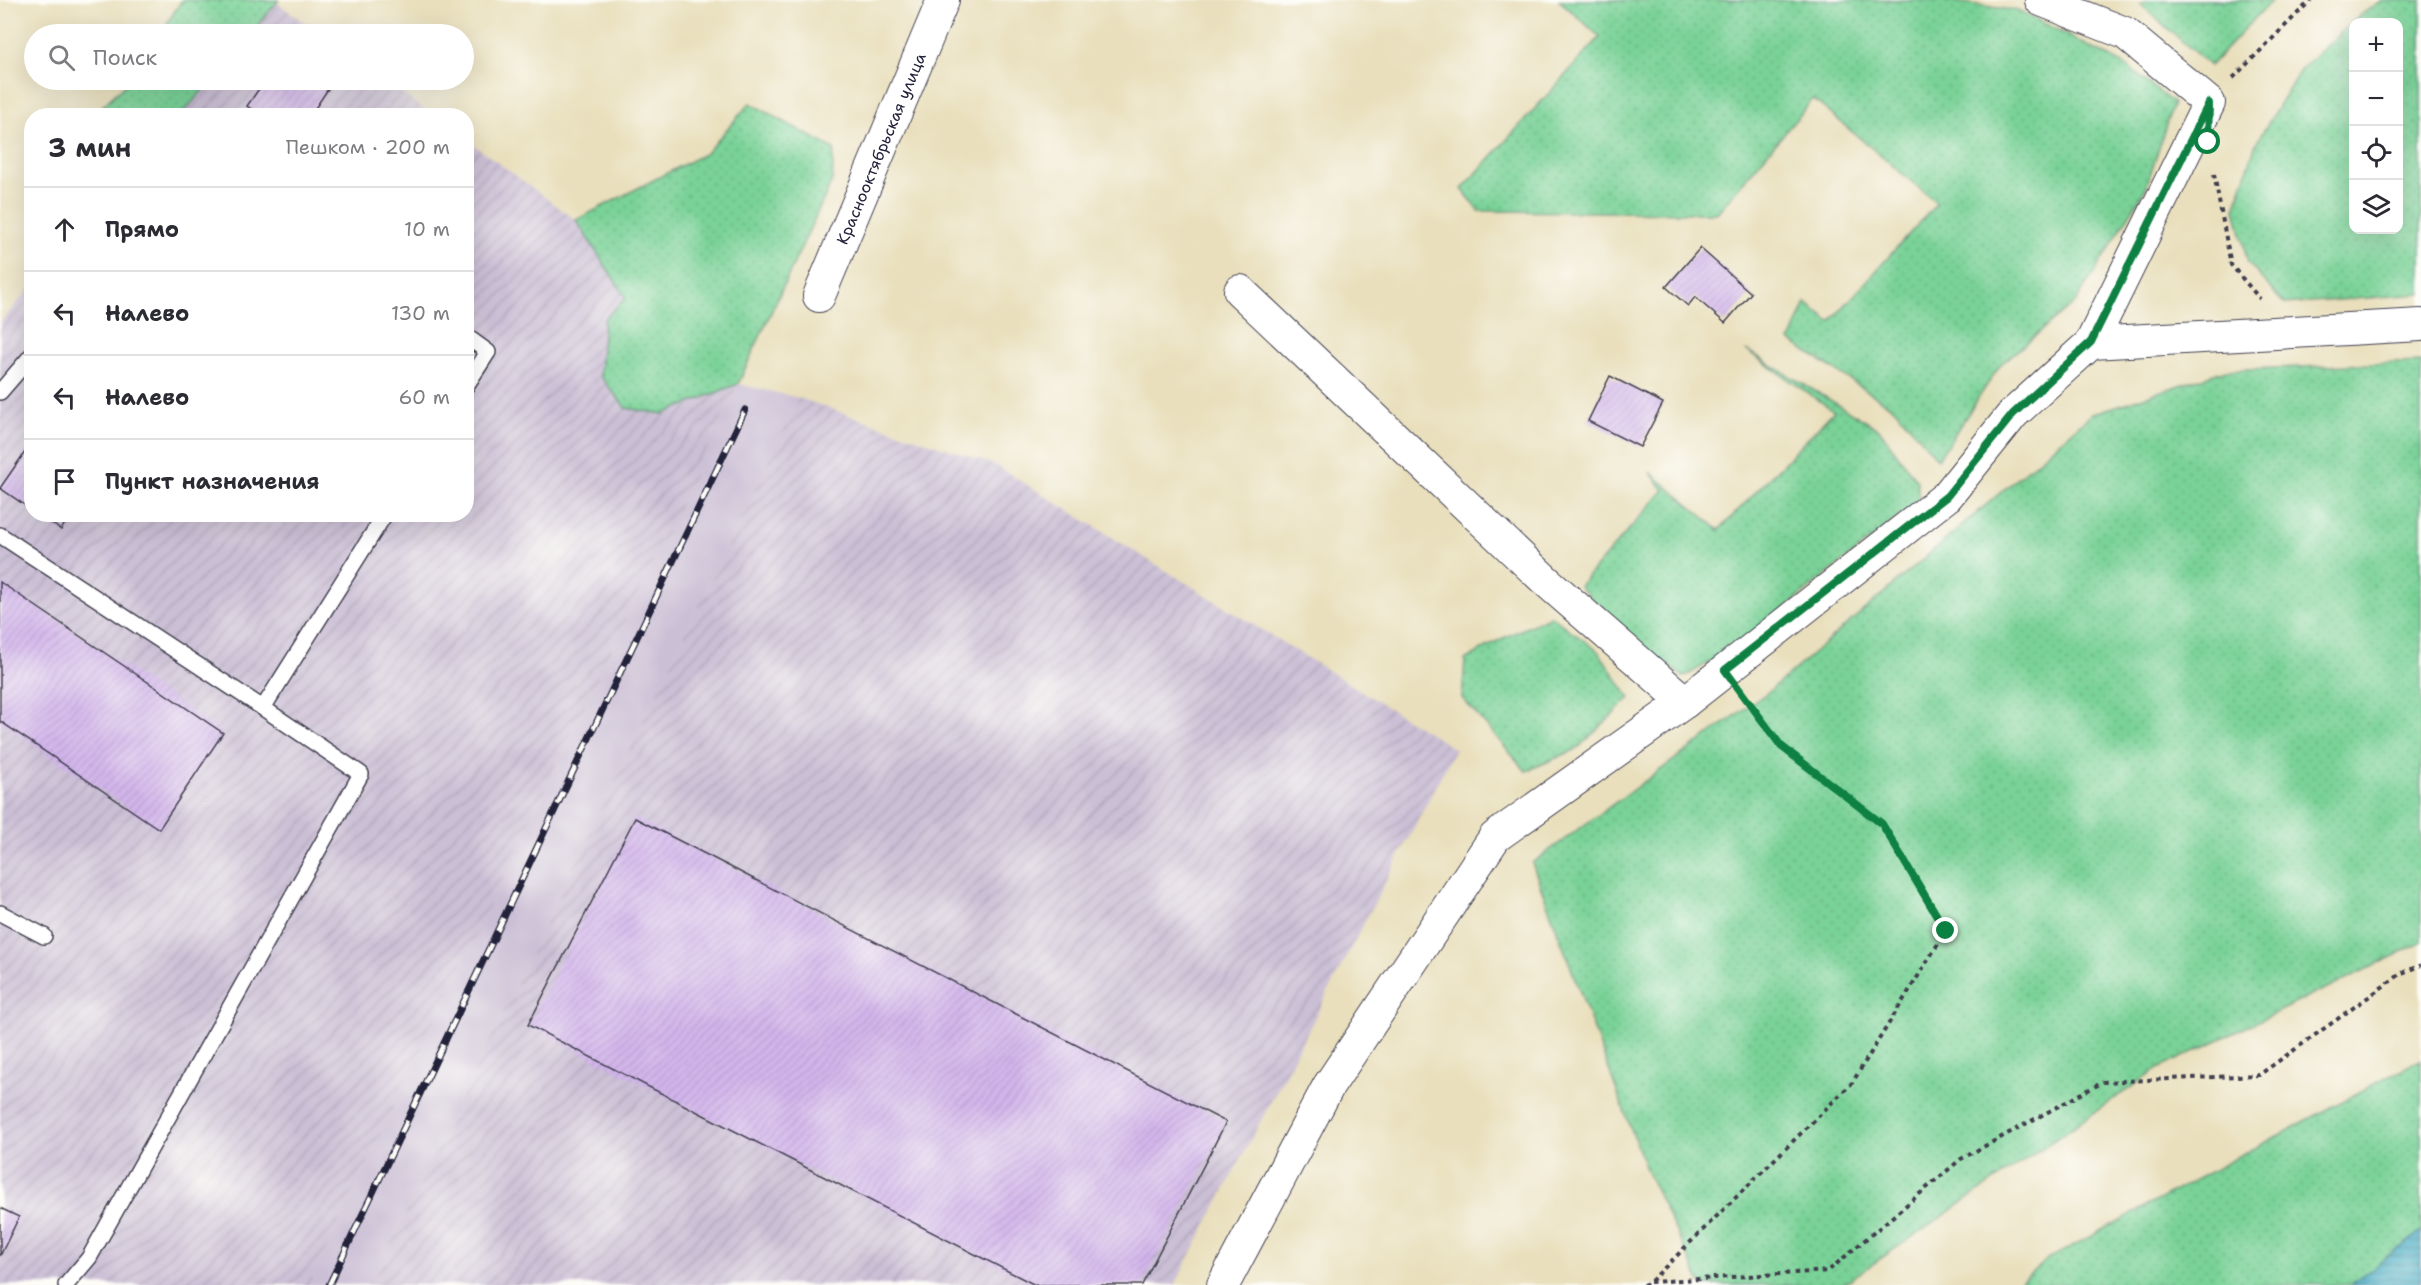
<!DOCTYPE html>
<html lang="ru">
<head>
<meta charset="utf-8">
<style>
  :root { --surface:#fff; --page:#f7f7f7; --text:#2b2b33; --muted:#7c7c81; --line:#e1e1e2 }
  body { margin:0; font-family:"Shantell Sans",sans-serif; background:var(--page); color:var(--text) }
  .controls { position:absolute; right:18px; top:18px; display:grid; overflow:hidden; border-radius:12px; box-shadow:0 6px 24px #0002 }
  .controls button { width:54px; height:54px; display:grid; place-items:center; padding:0; border:0; border-bottom:2px solid var(--line); background:var(--surface); color:var(--text); font:30px sans-serif }
  .stop { position:absolute; width:18px; height:18px; margin:-14px; border:4px solid #0b8043; border-radius:50%; background:#fff }
  .stop.end { background:#0b8043; border-color:#fff; box-shadow:0 2px 6px #0008 }
  .list { margin:0; padding:0; list-style:none }
  h2 { display:flex; justify-content:space-between; align-items:center; height:78px; margin:0; padding:0 24px; font-size:26px }
  h2 small { font-size:20px; font-weight:400; color:var(--muted) }
  .list li { display:grid; grid-template-columns:39px 1fr auto; gap:18px; align-items:center; box-sizing:border-box; height:84px; padding:0 24px; border-top:2px solid var(--line) }
  .list b { display:block; font-size:22px; white-space:nowrap }
  .list em { font-size:20px; font-style:normal; color:var(--muted) }
  .icon { flex:none; width:33px; height:33px; fill:none; stroke:currentColor; stroke-width:2; stroke-linecap:round; stroke-linejoin:round }
  .map { position:relative; flex:none; width:2421px; height:1285px; overflow:hidden }
  .search { position:absolute; background:var(--surface); box-shadow:0 6px 24px #0002; left:24px; top:24px; width:450px; height:66px; display:flex; align-items:center; gap:15px; box-sizing:border-box; padding:0 21px; border-radius:33px; color:var(--muted); font-size:22px }
  .panel { position:absolute; background:var(--surface); box-shadow:0 6px 24px #0002; left:24px; top:108px; width:450px; height:414px; border-radius:24px }
  .map>svg:first-child { display:block }
  .industrial { fill:url(#industrial-furrows) }
  .railway { fill:#cbbfd5 }
  .grass { fill:url(#grass-dots); stroke:#4e7a69; stroke-width:1.5; fill-rule:evenodd }
  .water { fill:url(#water-rules); stroke:#346780; stroke-width:1.5 }
  .building { fill:url(#building-hatch) }
  .lines { fill:none; stroke-linecap:round; stroke-linejoin:round }
  .service-casing { stroke:#403e4e; stroke-width:18 }
  .minor-casing { stroke:#403e4e; stroke-width:34 }
  .path { stroke:#403e4e; stroke-width:4; stroke-dasharray:4.5 4.5; stroke-linecap:butt }
  .service { stroke:#fff; stroke-width:15 }
  .minor { stroke:#fff; stroke-width:32 }
  .rail-casing { stroke:#22223b; stroke-width:7 }
  .rail { stroke:#fdfcf7; stroke-width:4.5; stroke-dasharray:14; stroke-linecap:butt }
  .route { stroke:#0b8043; stroke-width:8 }
  .labels { text-anchor:middle; dominant-baseline:central; stroke-width:5; stroke-linejoin:round; paint-order:stroke }
  .street-label { font-size:16px; fill:#22223b; stroke:#fdfcf7 }
</style>
</head>
<body>
<div class="map">
<svg width="2421" height="1285" viewBox="0 0 2421 1285">
  <defs>
    <pattern id="industrial-furrows" width="10" height="10" patternUnits="userSpaceOnUse" patternTransform="scale(1.5)"><rect width="10" height="10" fill="#cbbfd5"/><path d="M-1 1l2-2M0 10L10 0M9 11l2-2" fill="none" stroke="#aea4b8"/></pattern>
    <pattern id="grass-dots" width="8" height="8" patternUnits="userSpaceOnUse" patternTransform="scale(1.5)"><rect width="8" height="8" fill="#79d297"/><path d="M2 2h.1M6 6h.1" fill="none" stroke="#68b483" stroke-width="1.8" stroke-linecap="round"/></pattern>
    <pattern id="water-rules" width="6" height="5" patternUnits="userSpaceOnUse" patternTransform="scale(1.5)"><rect width="6" height="5" fill="#45acc4"/><path d="M0 2.5h6" fill="none" stroke="#398ca0"/></pattern>
    <pattern id="building-hatch" width="6" height="6" patternUnits="userSpaceOnUse" patternTransform="scale(1.5)"><rect width="6" height="6" fill="#d3b6ec"/><path d="M-1 1l2-2M0 6l6-6M5 7l2-2" fill="none" stroke="#b59ccb"/></pattern>
  </defs>
  <rect width="100%" height="100%" fill="#fdfcf7"/>
  <filter id="ink" filterUnits="userSpaceOnUse"><feTurbulence type="fractalNoise" baseFrequency=".0167" numOctaves="2"/><feDisplacementMap in="SourceGraphic" scale="12" xChannelSelector="R" yChannelSelector="G"/><feConvolveMatrix kernelMatrix="1 2 1 2 8 2 1 2 1" color-interpolation-filters="sRGB"/></filter>
  <filter id="wash" filterUnits="userSpaceOnUse"><feTurbulence type="fractalNoise" baseFrequency=".008" numOctaves="4" result="noise"/><feDisplacementMap in="SourceGraphic" scale="24" xChannelSelector="R" yChannelSelector="G"/><feGaussianBlur stdDeviation="1.35" result="paint"/><feColorMatrix in="noise" values="0 0 0 0 0 0 0 0 0 0 0 0 0 0 0 0 0 1.4 0 .05"/><feComposite in="paint" operator="in"/></filter>
  <g filter="url(#wash)">
    <rect width="100%" height="100%" fill="#e9dfbc"/>
    <!-- industrial -->
    <g class="industrial">
      <path d="M277,3l44,31h-71z"/>
      <path d="M212,80h171l49,35 -251,1z"/>
      <path d="M467,140l109,80 162,164 -429,901h-309v-962l31,-36 1,227h434z"/>
      <path d="M799,398l196,67 460,284 -280,536h-804z"/>
    </g>
    <!-- railway -->
    <path class="railway" d="M738,384l61,14 -428,887h-62z"/>
    <!-- grass -->
    <g class="grass">
      <path d="M182,0h97l-29,34h-90z"/>
      <path d="M1559,0h384l77,11 105,54 48,38 -27,85 -70,114 -75,62 -63,95 -43,-50 -105,-68 16,-38 24,19 107,-119 -124,-104 -96,114 -238,-2 -17,-22 138,-152z"/>
      <path d="M2147,0h125l-62,66 -70,-62z"/>
      <path d="M2382,0h39v294l-137,10 -36,-41 -13,-54 21,-66 45,-74 61,-55zM2354,22h44v208h-44z"/>
      <path d="M130,80h82l-31,35h-88z"/>
      <path d="M750,103l84,46 -2,32 -94,203 -75,30 -37,-6 -26,-32 4,-57 22,-21 -50,-78 130,-67z"/>
      <path d="M1746,350l133,79 38,52 2,20 -183,146 -52,30 -44,-30 -61,-61 85,-96 -14,-18 69,58 115,-119z"/>
      <path d="M2421,362v581l-263,126 -316,216h-140l-55,-113 -115,-309 240,-174 320,-275 134,-44z"/>
      <path d="M1551,616l47,35 32,47 -53,51 -51,22 -64,-73 3,-38 34,-20z"/>
      <path d="M2421,1059v173l-71,53h-333l29,-25z"/>
    </g>
    <!-- water -->
    <path class="water" d="M2421,1232v53h-71z"/>
    <g id="blocks">
      <!-- building -->
      <g class="building">
        <path d="M265,80h48l15,9 -18,27h-49l-14,-10z"/>
        <path d="M1700,248l51,45 -26,30 -30,-26 -7,9 -22,-19z"/>
        <path d="M1610,376l53,27 -23,44 -52,-26z"/>
        <path d="M32,442v68l-32,-22z"/>
        <path d="M39,514h32l-10,16z"/>
        <path d="M0,582l223,151 -64,96 -159,-108z"/>
        <path d="M635,818l591,304 -84,163h-107l-507,-260z"/>
        <path d="M0,1208l19,9 -19,39z"/>
      </g>
    </g>
  </g>
  <g filter="url(#ink)">
    <use href="#blocks" fill-opacity="0" stroke="#403e4e" stroke-width="1.5"/>
    <g class="lines">
      <defs>
        <g id="service">
          <path d="M466,336l22,16 -22,34"/>
          <path d="M0,392l32,-37"/>
          <path d="M0,535l263,173 122,-194"/>
          <path d="M0,913l44,23"/>
          <path d="M66,1285l23,-27 272,-484 -98,-66"/>
        </g>
        <g id="minor">
          <path d="M1240,291l305,289 140,122"/>
          <path id="s1" d="M819,296l124,-296"/>
          <path d="M2091,343l330,-18"/>
          <path d="M1223,1285l105,-198 167,-250 190,-135 262,-206 66,-82 78,-71 118,-240 -84,-70 -84,-33"/>
        </g>
      </defs>
      <!-- service casing -->
      <use href="#service" class="service-casing"/>
      <!-- minor casing -->
      <use href="#minor" class="minor-casing"/>
      <!-- path -->
      <g class="path">
        <path d="M2233,78l78,-78"/>
        <path d="M2214,174l17,91 29,34"/>
        <path d="M1650,1282l178,-11 133,-112 142,-77 156,-7 143,-102 19,-8"/>
        <path d="M1643,1285l7,-3 202,-199 94,-152 -64,-107 -101,-78 -35,-48"/>
      </g>
      <!-- service -->
      <use href="#service" class="service"/>
      <!-- minor -->
      <use href="#minor" class="minor"/>
      <defs>
        <path id="rail" d="M329,1285l416,-875"/>
      </defs>
      <!-- rail casing -->
      <use href="#rail" class="rail-casing"/>
      <!-- rail -->
      <use href="#rail" class="rail"/>
    </g>
  </g>
  <g class="lines" filter="url(#ink)">
    <!-- route -->
    <path class="route" d="M1946,931l-64,-107 -101,-78 -56,-76 222,-174 66,-82 78,-72 118,-239 -1,39"/>
  </g>
  <g class="labels">
    <!-- street labels -->
    <g class="street-label">
      <text stroke="none"><textPath href="#s1" startOffset="160">Краснооктябрьская улица</textPath></text>
    </g>
  </g>
</svg>
<div class="controls">
<button>+</button>
<button>−</button>
<button><svg class="icon" aria-label="locate" viewBox="0 0 24 24"><circle cx="12" cy="12" r="6"/><path d="M12 2v4M12 18v4M2 12h4M18 12h4"/></svg></button>
<button><svg class="icon" aria-label="layers" viewBox="0 0 24 24"><path d="M12 4l9 5-9 5-9-5zM3 14l9 5 9-5"/></svg></button>
</div>
<div class="stop" style="left:2208px;top:142px"></div>
<div class="stop end" style="left:1946px;top:931px"></div>
<div class="search"><svg class="icon" aria-label="search" viewBox="0 0 24 24"><circle cx="10" cy="10" r="6"/><path d="M15 15l6 6"/></svg>Поиск</div>
<section class="panel">
<h2>3 мин<small>Пешком · 200 m</small></h2>
<ul class="list">
<li><svg class="icon" aria-label="ahead" viewBox="0 0 24 24"><path d="M12 20V5M6 11l6-6 6 6"/></svg><div><b>Прямо</b></div><em>10 m</em></li>
<li><svg class="icon" aria-label="left" viewBox="0 0 24 24"><path d="M17 20v-9H6M10 6l-5 5 5 5"/></svg><div><b>Налево</b></div><em>130 m</em></li>
<li><svg class="icon" aria-label="left" viewBox="0 0 24 24"><path d="M17 20v-9H6M10 6l-5 5 5 5"/></svg><div><b>Налево</b></div><em>60 m</em></li>
<li><svg class="icon" aria-label="arrive" viewBox="0 0 24 24"><path d="M6 21V4h12l-3 4 3 4H6"/></svg><div><b>Пункт назначения</b></div></li>
</ul>
</section>
</div>
</body>
</html>
